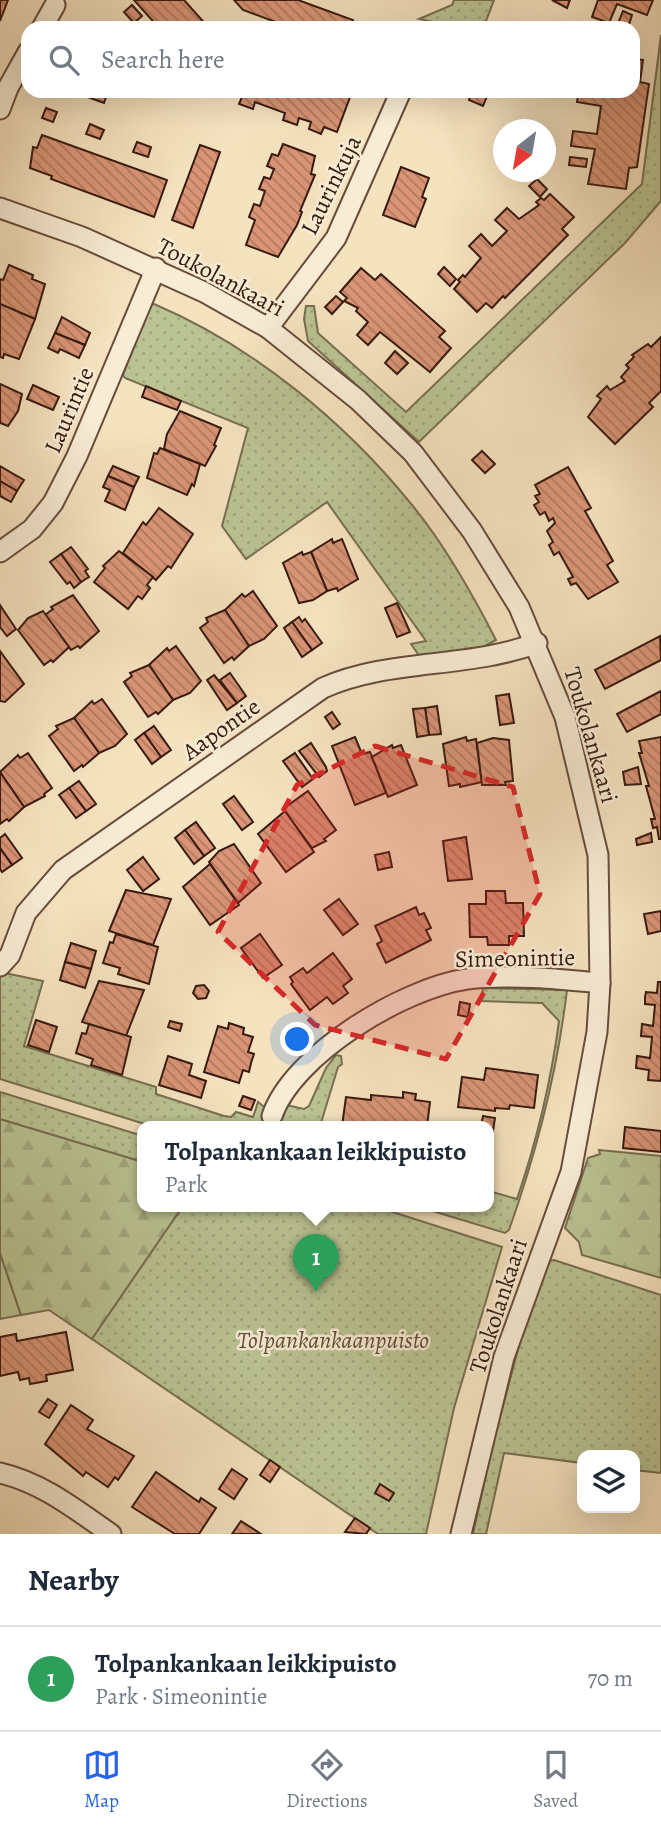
<!DOCTYPE html>
<html lang="en">
<head>
<meta charset="utf-8">
<style>
  :root { --surface:#fff; --page:#f2f2f3; --text:#1f2937; --muted:#747a83; --line:#e0e1e3; --accent:#2563eb }
  body { margin:0; font-family:Alegreya,serif; background:var(--page); color:var(--text) }
  .controls { position:absolute; right:21px; bottom:21px; display:grid; overflow:hidden; border-radius:14px; box-shadow:0 7px 28px #0002 }
  .controls button { width:63px; height:63px; display:grid; place-items:center; padding:0; border:0; border-bottom:2px solid var(--line); background:var(--surface); color:var(--text); font:35px sans-serif }
  .compass { position:absolute; left:493px; top:119px; width:63px; height:63px; border-radius:50%; background:var(--surface); box-shadow:0 7px 28px #0002; rotate:211deg }
  .you { position:absolute; left:298px; top:1040px; width:24px; height:24px; margin:-18px; border:5px solid #fff; border-radius:50%; background:#1a73e8; box-shadow:0 0 0 10px #1a73e833 }
  .badge { display:grid; place-items:center; width:46px; height:46px; border-radius:50%; background:var(--accent); color:#fff; font-size:23px; font-weight:700 }
  .pin { position:absolute; translate:-50% -58px; filter:drop-shadow(0 2px 4px #0008) }
  .pin::after { content:''; position:absolute; top:37px; width:24px; height:21px; background:inherit; clip-path:polygon(0 0,100% 0,50% 100%) }
  .popup { position:absolute; left:137px; top:1121px; width:357px; height:91px; box-sizing:border-box; display:grid; place-content:center; border-radius:14px; background:var(--surface); filter:drop-shadow(0 2px 5px #0005); font-size:23px; white-space:nowrap; color:var(--muted) }
  .popup b { font-size:26px; color:var(--text) }
  .popup::after { content:''; position:absolute; left:50%; top:100%; margin-left:-14px; border:14px solid transparent; border-top-color:var(--surface) }
  .list { margin:0; padding:0; list-style:none }
  h2 { display:flex; justify-content:space-between; align-items:center; height:91px; margin:0; padding:0 28px; font-size:30px }
  h2 small { font-size:23px; font-weight:400; color:var(--muted) }
  .list li { display:grid; grid-template-columns:46px 1fr auto; gap:21px; align-items:center; box-sizing:border-box; height:105px; padding:0 28px; border-top:2px solid var(--line) }
  .list b { display:block; font-size:26px; white-space:nowrap }
  .list p { margin:0; font-size:23px; white-space:nowrap; color:var(--muted) }
  .list em { font-size:23px; font-style:normal; color:var(--muted) }
  .icon { flex:none; width:38px; height:38px; fill:none; stroke:currentColor; stroke-width:2; stroke-linecap:round; stroke-linejoin:round }
  .map { position:relative; flex:none; width:661px; height:1534px; overflow:hidden }
  .search { position:absolute; background:var(--surface); box-shadow:0 7px 28px #0002; left:21px; right:21px; top:21px; height:77px; display:flex; align-items:center; gap:18px; box-sizing:border-box; padding:0 24px; border-radius:21px; color:var(--muted); font-size:26px }
  .sheet { height:196px; background:var(--surface) }
  nav { display:flex; justify-content:space-around; align-items:center; box-sizing:border-box; height:98px; border-top:2px solid var(--line); background:var(--surface); font-size:19px; color:var(--muted) }
  nav a { display:grid; justify-items:center; gap:4px }
  nav .on { color:var(--accent) }
  .map>svg:first-child { display:block }
  .green { fill:#bac393; stroke:#796e51; stroke-width:2 }
  .forest { fill:url(#forest-firs); stroke:#796e51; stroke-width:2 }
  .park { fill:url(#park-dots); stroke:#796e51; stroke-width:2 }
  .building { fill:url(#building-back-hatch); stroke:#381a0f; stroke-width:2 }
  .lines { fill:none; stroke-linecap:round; stroke-linejoin:round }
  .minor-casing { stroke:#674c3b; stroke-width:23 }
  .minor { stroke:#f8ecd5; stroke-width:19 }
  .marked { fill:#d62828; fill-opacity:0.2; stroke:#d62828; stroke-width:5; stroke-dasharray:14 9; stroke-linejoin:round }
  .labels { text-anchor:middle; dominant-baseline:central; stroke-width:5; stroke-linejoin:round; paint-order:stroke }
  .street-label { font-size:24px; fill:#381a0f; stroke:#f8ecd5 }
  .park-label { font-size:24px; font-style:italic; fill:#5f4d37; stroke:#f8ecd5 }
</style>
</head>
<body>
<div class="map">
<svg width="661" height="1534" viewBox="0 0 661 1534">
  <defs>
    <pattern id="forest-firs" width="22" height="20" patternUnits="userSpaceOnUse" patternTransform="scale(1.75)"><rect width="22" height="20" fill="#bac393"/><path d="M5 1l3.5 6h-7zM16 11l3.5 6h-7z" fill="#a1a77e"/></pattern>
    <pattern id="park-dots" width="8" height="8" patternUnits="userSpaceOnUse" patternTransform="scale(1.75)"><rect width="8" height="8" fill="#bac393"/><path d="M2 2h.1M6 6h.1" fill="none" stroke="#a1a77e" stroke-width="1.8" stroke-linecap="round"/></pattern>
    <pattern id="building-back-hatch" width="6" height="6" patternUnits="userSpaceOnUse" patternTransform="scale(1.75)"><rect width="6" height="6" fill="#da9577"/><path d="M-1 5l2 2M0 0l6 6M5-1l2 2" fill="none" stroke="#b27960"/></pattern>
  </defs>
  <rect width="100%" height="100%" fill="#f5e2bf"/>
  <filter id="stains"><feTurbulence type="fractalNoise" baseFrequency=".00286" numOctaves="4"/><feColorMatrix values="0 0 0 0 .2 0 0 0 0 .09 0 0 0 0 .02 0 0 0 .5 -.17"/></filter>
  <radialGradient id="worn" r=".72"><stop offset=".6" stop-color="#630" stop-opacity="0"/><stop offset="1" stop-color="#630" stop-opacity=".3"/></radialGradient>
  <!-- green -->
  <path class="green" d="M0,1253l21,62 -21,4z"/>
  <!-- forest -->
  <g class="forest">
    <path d="M0,1119l143,43v44h40l-91,133 -43,-29 -28,5 -21,-62z"/>
    <path d="M599,1150l62,6v122l-79,-23 -3,-13 -14,-14 23,-70 12,-4z"/>
  </g>
  <!-- park -->
  <g class="park">
    <path d="M454,0h40l-8,21 -25,7 -42,-9 33,-14z"/>
    <path d="M661,35v166l-36,42 -206,199 -111,-101 -4,-22 2,-13h8l4,27 88,79 236,-228z"/>
    <path d="M154,304c99,42 191,118 258,201 33,40 60,88 84,135l-15,8 -61,9 -9,-13 15,-3 -99,-139 -81,57 -24,-33 26,-98 -123,-50 -2,-3 26,-68z"/>
    <path d="M5,973l38,8 -19,65 132,41v7l68,22 7,1 5,-5 17,5 5,-15 10,8 -6,16h-111l-151,-47v-103z"/>
    <path d="M483,988l84,2c-10,84 -30,161 -58,240l-4,3 -89,-27h73v-15l28,8c20,-59 34,-117 42,-178l-17,-18 -61,-2z"/>
    <path d="M336,1055l5,1 1,8 -4,3 -18,59h-46l12,-21 18,4 5,-3 17,-38z"/>
    <path d="M0,1092l143,44v26l-143,-43z"/>
    <path d="M183,1206h191l128,41 -48,161 -28,126h-48l-286,-195z"/>
    <path d="M554,1260l107,35v178l-26,-3v-15h-53v8l-78,-10 -18,81h-13l19,-87 48,-180 5,-5z"/>
  </g>
  <!-- building -->
  <g class="building">
    <path d="M0,0h8l-8,21z"/>
    <path d="M134,0h50l25,28h-50z"/>
    <path d="M234,0h64l55,20 -3,8h-58l-49,-18z"/>
    <path d="M552,0h18l-3,8z"/>
    <path d="M598,0h55l-6,15 -30,-11 -8,19 -17,-6z"/>
    <path d="M132,5l10,11 -8,7 -10,-11z"/>
    <path d="M623,11l9,4 -4,13 -11,-2z"/>
    <path d="M633,59l10,1 -3,22 9,2 -12,83 -8,1 -3,21 -38,-5 7,-35 -24,-3 2,-15 24,3 4,-28 -24,-4 2,-11h54z"/>
    <path d="M71,91h37l-4,12z"/>
    <path d="M235,91h97l18,6 -13,35 -13,-5 -3,7 -12,-5 2,-7 -12,-4 -2,7 -14,-5 2,-7 -30,-11 -2,7 -14,-5 3,-7 -8,-3z"/>
    <path d="M472,91h17l-6,15 -14,-6z"/>
    <path d="M46,108l11,4 -4,10 -11,-4z"/>
    <path d="M90,124l14,6 -4,9 -14,-5z"/>
    <path d="M42,135l125,45 -13,37 -103,-38 1,-3 -22,-8 3,-21 4,1z"/>
    <path d="M137,142l14,5 -3,10 -15,-5z"/>
    <path d="M283,144l32,12 -4,18 4,1 -15,36 2,1 -5,13 -19,32 -32,-12 9,-25 -6,-3 5,-13 6,2 5,-15 -6,-2 5,-12 6,2 4,-10 -7,-3 5,-12 6,2z"/>
    <path d="M200,145l20,7 -27,76 -21,-8z"/>
    <path d="M570,157l17,2 -1,8 -17,-2z"/>
    <path d="M401,167l28,11 -7,19 4,2 -11,28 -32,-12z"/>
    <path d="M537,179l10,10 -7,8 -11,-11z"/>
    <path d="M550,194l24,23 -12,12 6,6 -63,63 -2,-2 -11,12 -6,-5 -9,9 -23,-23 6,-7 -2,-2 5,-5 2,2 16,-19 -12,-12 12,-12 11,12 15,-15 -12,-11 12,-12 12,11 20,-14 -3,-3 5,-4 3,2z"/>
    <path d="M9,265l24,10 -1,4 13,5 -10,35 -35,-15v-25l3,1z"/>
    <path d="M444,267l12,12 -6,7 -12,-12z"/>
    <path d="M361,268l14,12 6,-6 64,57 -6,6 12,11 -21,24 -50,-40 -12,13 -11,-10 11,-13 -12,-11 2,-3 -14,-7 3,-3 -7,-6z"/>
    <path d="M336,296l7,6 -11,12 -7,-7z"/>
    <path d="M0,304l35,15 -16,40 -15,-5 -1,4 -3,-1z"/>
    <path d="M62,317l28,16 -5,12 -30,-12z"/>
    <path d="M55,333l30,12 -6,13 -19,-9 -2,4 -10,-5z"/>
    <path d="M661,337v54l-12,12 4,4 -38,37 -27,-27 13,-18 -4,-3 10,-10 3,4 15,-9 -4,-4 8,-9 -3,-3 8,-8 -2,-2 16,-11 3,3z"/>
    <path d="M395,351l13,12 -11,11 -12,-11z"/>
    <path d="M0,384l22,10 -4,17 -10,15 -8,-3z"/>
    <path d="M33,385l26,12 -6,13 -26,-11z"/>
    <path d="M146,386l35,15 -4,9 -35,-13z"/>
    <path d="M180,411l41,17 -7,17 2,1 -11,20 -41,-17 3,-15z"/>
    <path d="M160,448l40,16 -6,22 -2,-2 -5,11 -40,-17 7,-25 3,1z"/>
    <path d="M482,451l13,13 -10,9 -13,-13z"/>
    <path d="M0,466l24,14 -7,11 -17,-10z"/>
    <path d="M113,466l26,11 -5,10 -26,-11z"/>
    <path d="M568,467l23,41 -6,3 28,50 -6,4 11,17 -30,17 -12,-16 -5,2 -3,-6 5,-2 -14,-25 -5,3 -5,-10 4,-3 -6,-11 8,-8 -2,-5 -4,3 -4,-9 -5,3 -6,-10 5,-3 -4,-6 5,-2 -5,-9z"/>
    <path d="M108,476l26,11 -9,23 -20,-9 5,-11 -7,-3z"/>
    <path d="M0,481l17,10 -6,11 -11,-6z"/>
    <path d="M159,508l34,26 -22,34 -3,-2 -12,14 -33,-27 20,-31 3,3z"/>
    <path d="M332,539l1,4 9,-4 16,40 -20,12 -1,-3 -10,3 -16,-39z"/>
    <path d="M71,547l17,22 -3,2 4,6 -8,5 -20,-28z"/>
    <path d="M119,551l34,26 -6,8 3,3 -8,11 -4,-3 -10,13 -34,-27 11,-14 -2,-2z"/>
    <path d="M302,552l1,3 8,-3 16,39 -14,9 -14,3 -16,-40z"/>
    <path d="M61,554l20,28 -7,6 -4,-6 -3,2 -17,-22z"/>
    <path d="M253,591l24,35 -13,13 -15,7 -24,-36 17,-16 3,3z"/>
    <path d="M73,595l26,36 -19,17 -2,-2 -7,4 -26,-35 8,-6 -2,-2z"/>
    <path d="M397,603l13,29 -13,5 -12,-29z"/>
    <path d="M0,605l16,24 -9,7 -7,-9z"/>
    <path d="M225,610l24,36 -15,14 -2,-3 -8,6 -24,-35 8,-6 -2,-4z"/>
    <path d="M43,611l26,36 -16,15 -2,-2 -7,5 -26,-35 10,-12z"/>
    <path d="M299,617l3,5 3,-3 17,24 -10,7 -20,-28z"/>
    <path d="M292,622l20,28 -10,7 -18,-29z"/>
    <path d="M660,636l1,24 -56,29 -10,-19z"/>
    <path d="M176,646l25,35 -11,12 -17,7 -24,-35 18,-17 2,3z"/>
    <path d="M0,651l24,33 -19,18 -5,-1z"/>
    <path d="M149,665l24,35 -15,14 -2,-2 -8,5 -24,-35 8,-6 -2,-3z"/>
    <path d="M230,673l16,23 -9,7 -17,-23z"/>
    <path d="M214,675l23,28 -10,7 -20,-30z"/>
    <path d="M661,691v23l-34,18 -10,-18z"/>
    <path d="M509,694l5,29 -14,2 -4,-29z"/>
    <path d="M102,699l25,35 -12,12 -16,7 -25,-35 18,-17 2,3z"/>
    <path d="M437,706l4,28 -12,1 -4,-27z"/>
    <path d="M425,708l4,27 -12,2 -4,-28z"/>
    <path d="M332,712l8,12 -7,5 -8,-12z"/>
    <path d="M74,718l25,35 -16,14 -1,-2 -8,6 -25,-35 9,-7 -2,-3z"/>
    <path d="M154,726l17,24 -10,7 -17,-24z"/>
    <path d="M144,733l17,24 -9,7 -17,-24z"/>
    <path d="M355,737l7,17 8,-2 16,41 -31,12 -23,-59z"/>
    <path d="M466,737l1,4 9,-2 6,43 -22,5v-3l-11,2 -6,-42z"/>
    <path d="M661,737v102h-2l-2,-12 -4,1 -2,-9h4l-9,-33h3l-10,-33h3l-3,-12z"/>
    <path d="M493,738l16,2 4,41 -8,1 1,3h-24l-5,-42z"/>
    <path d="M311,743l15,24 1,4 -8,6 -20,-26z"/>
    <path d="M392,745l1,3 8,-3 16,40 -29,12 -16,-40z"/>
    <path d="M28,753l24,35 -8,6 1,2 -21,11 -24,-35 18,-17 2,3z"/>
    <path d="M295,753l18,26 -11,8 -19,-26z"/>
    <path d="M638,767l3,17 -16,1 -2,-13z"/>
    <path d="M0,772l24,35 -15,14 -2,-2 -7,5z"/>
    <path d="M79,781l17,23 -10,7 -17,-23z"/>
    <path d="M69,788l17,23 -10,7 -17,-23z"/>
    <path d="M308,791l28,39 -12,9 2,2 -14,7 -29,-39z"/>
    <path d="M234,796l19,26 -11,8 -19,-26z"/>
    <path d="M285,811l29,41 -28,20 -28,-38z"/>
    <path d="M196,822l19,26 -11,8 -19,-26z"/>
    <path d="M185,830l19,26 -10,8 -19,-26z"/>
    <path d="M651,833l1,9 -15,3 -1,-6z"/>
    <path d="M5,834l17,24 -10,7 -12,-17v-10z"/>
    <path d="M466,837l6,42 -24,2 -5,-40z"/>
    <path d="M234,844l27,39 -23,20 -29,-41 10,-11z"/>
    <path d="M0,848l12,17 -10,7 -2,-3z"/>
    <path d="M389,852l3,15 -14,3 -3,-15z"/>
    <path d="M143,857l16,22 -16,12 -16,-21z"/>
    <path d="M210,864l29,41 -29,20 -27,-38z"/>
    <path d="M126,890l45,9 -18,46 -44,-14z"/>
    <path d="M486,891h19l1,12h17l1,33h-15v9h-21l-1,-8h-17l-1,-33h17z"/>
    <path d="M339,899l19,25 -15,11 -19,-25z"/>
    <path d="M416,907l3,8 5,-2 7,15 -5,2 5,10 -45,23 -9,-19 5,-3 -7,-15z"/>
    <path d="M661,911v20l-13,3 -4,-20z"/>
    <path d="M116,934l42,13 -9,37 -31,-10 2,-6 -17,-5 7,-21 3,1z"/>
    <path d="M260,934l22,31 -19,13 -22,-30z"/>
    <path d="M71,943l25,8 -5,18 -26,-7z"/>
    <path d="M333,953l19,26 -9,7 5,7 -15,11 -6,-7 -17,13 -19,-26 2,-2 -3,-5 13,-9 4,5z"/>
    <path d="M65,962l26,7 -6,19 -25,-8z"/>
    <path d="M99,981l45,9 -18,46 -44,-14z"/>
    <path d="M658,982h3v99l-13,-1 1,-10 -13,-2 1,-12 13,2 2,-21 -11,-1 1,-12 11,2 2,-21 -10,-1v-7l1,-5 11,1z"/>
    <path d="M204,985l5,6 -3,7 -8,1 -5,-6 3,-7z"/>
    <path d="M460,1002l10,2 -2,13 -10,-2z"/>
    <path d="M36,1020l21,7 -8,25 -21,-7z"/>
    <path d="M170,1021l12,3 -2,7 -12,-4z"/>
    <path d="M229,1023l15,5 -1,6 10,3 -5,15 6,2 -3,9 -2,9 -6,-2 -4,13 -35,-11 14,-46 10,3z"/>
    <path d="M89,1024l42,13 -9,38 -31,-10 2,-6 -17,-6 6,-20 4,1z"/>
    <path d="M168,1056l24,8 -3,11 17,6 -5,17 -42,-13z"/>
    <path d="M486,1068l52,7 -4,33 -24,-3 -1,4 -14,-1v3l-37,-4 4,-30 22,3z"/>
    <path d="M403,1092l13,2 -1,6 15,2 -3,24h-85l4,-29 25,3v-5l32,3z"/>
    <path d="M243,1096l12,4 -4,10 -12,-4z"/>
    <path d="M483,1116l12,2 -2,13 -4,-1v-4h-8z"/>
    <path d="M625,1127l36,4v21l-38,-4z"/>
    <path d="M66,1332l7,38 -27,5 1,6 -17,3 -1,-6 -9,2 -2,-8 -18,4v-39l16,-3 1,7z"/>
    <path d="M48,1399l9,6 -8,13 -10,-6z"/>
    <path d="M71,1405l22,15 -6,9 47,27 -16,24 -3,-3 -7,10 -22,-15 -3,4 -38,-32z"/>
    <path d="M270,1460l10,7 -10,15 -10,-7z"/>
    <path d="M232,1469l15,10 -13,20 -15,-10z"/>
    <path d="M156,1472l43,30 2,-4 15,10 -17,26h-24l-43,-27z"/>
    <path d="M380,1484l14,9 -5,8 -14,-8z"/>
    <path d="M355,1518l15,10 -4,6 -21,-2z"/>
    <path d="M241,1521l20,13h-29z"/>
  </g>
  <g class="lines">
    <defs>
      <g id="minor">
        <path d="M42,28l13,-23"/>
        <path d="M0,109l8,-21 20,-36"/>
        <path d="M0,208l82,29 122,55 64,36 90,72 55,53 59,78 47,76 46,110 33,138 2,128 -3,49 -26,140 -67,185 -43,177"/>
        <path d="M268,328l68,-90 65,-147"/>
        <path d="M0,552l32,-23 21,-26 24,-47 79,-188"/>
        <path d="M0,966l10,-11 16,-42 37,-43 260,-182c67,-30 145,-19 214,-45"/>
        <path d="M272,1116c21,-62 132,-128 195,-137 40,-5 93,0 133,4"/>
        <path d="M0,1473c43,10 76,37 111,61"/>
      </g>
    </defs>
    <!-- minor casing -->
    <use href="#minor" class="minor-casing"/>
    <!-- minor -->
    <use href="#minor" class="minor"/>
  </g>
  <!-- marked area -->
  <path class="marked" d="M375,746l138,41 27,107 -94,165 -131,-34 -97,-93 79,-147z"/>
  <g class="labels">
    <!-- street labels -->
    <g class="street-label">
      <text transform="translate(331 185) rotate(-64)">Laurinkuja</text>
      <text transform="translate(221 277) rotate(28)">Toukolankaari</text>
      <text transform="translate(69 410) rotate(-67)">Laurintie</text>
      <text transform="translate(221 729) rotate(-35)">Aapontie</text>
      <text transform="translate(591 735) rotate(74)">Toukolankaari</text>
      <text transform="translate(515 958) rotate(-1)">Simeonintie</text>
      <text transform="translate(498 1306) rotate(-72)">Toukolankaari</text>
    </g>
    <!-- park labels -->
    <g class="park-label">
      <text x="333" y="1340">Tolpankankaanpuisto</text>
    </g>
  </g>
  <rect width="100%" height="100%" filter="url(#stains)"/>
  <rect width="100%" height="100%" fill="url(#worn)"/>
</svg>
<div class="controls">
<button><svg class="icon" aria-label="layers" viewBox="0 0 24 24"><path d="M12 4l9 5-9 5-9-5zM3 14l9 5 9-5"/></svg></button>
</div>
<svg class="compass" viewBox="-18 -18 36 36"><path d="M0-13l5 13h-10z" fill="#e53935"/><path d="M0 13l5-13h-10z" fill="#747a83"/></svg>
<div class="you"></div>
<div class="pin badge" style="left:316px;top:1292px;background:#2e9e5b">1</div>
<div class="popup"><b>Tolpankankaan leikkipuisto</b>Park</div>
<div class="search"><svg class="icon" aria-label="search" viewBox="0 0 24 24"><circle cx="10" cy="10" r="6"/><path d="M15 15l6 6"/></svg>Search here</div>
</div>
<section class="sheet">
<h2>Nearby<small></small></h2>
<ul class="list">
<li><span class="badge" style="background:#2e9e5b">1</span><div><b>Tolpankankaan leikkipuisto</b><p>Park · Simeonintie</p></div><em>70 m</em></li>
</ul>
</section>
<nav>
<a class="on"><svg class="icon" aria-label="map" viewBox="0 0 24 24"><path d="M3 6l6-2 6 2 6-2v14l-6 2-6-2-6 2zM9 4v14M15 6v14"/></svg>Map</a>
<a><svg class="icon" aria-label="directions" viewBox="0 0 24 24"><path d="M12 3l9 9-9 9-9-9zM9 14v-3h6M13 9l2 2-2 2"/></svg>Directions</a>
<a><svg class="icon" aria-label="saved" viewBox="0 0 24 24"><path d="M7 4h10v16l-5-4-5 4z"/></svg>Saved</a>
</nav>
</body>
</html>
